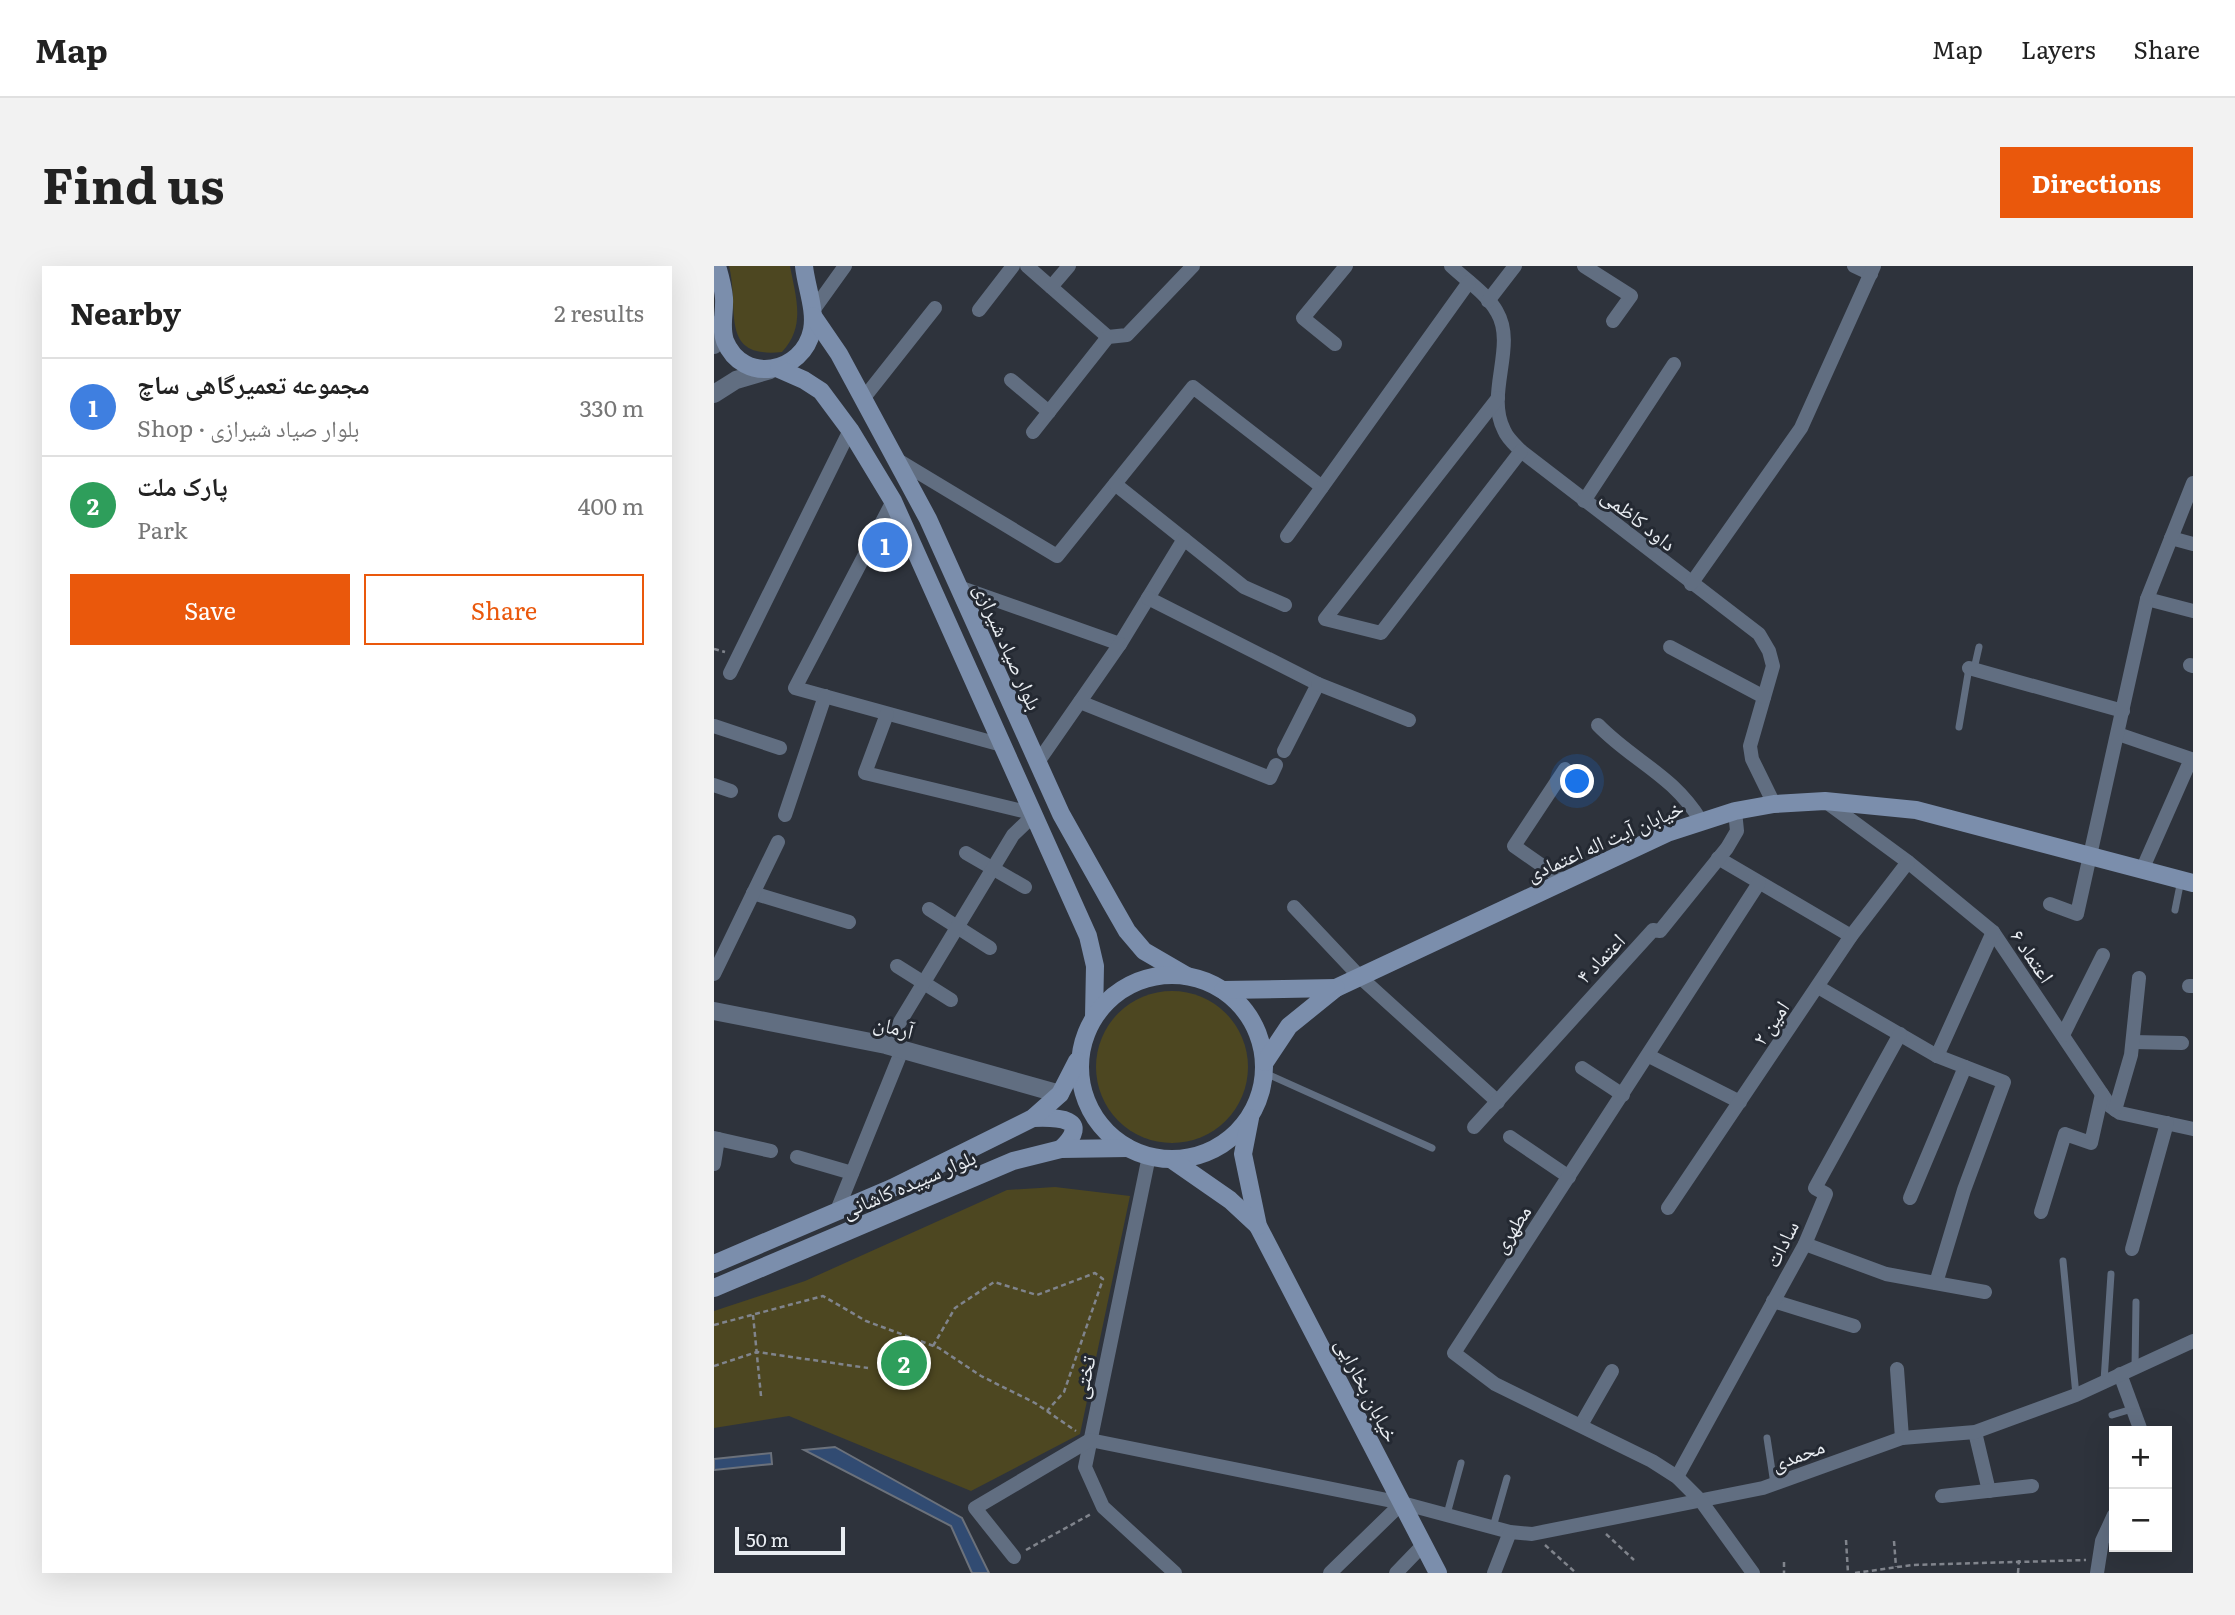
<!DOCTYPE html>
<html lang="en">
<head>
<meta charset="utf-8">
<style>
  :root { --surface:#fff; --page:#f2f2f2; --text:#222; --muted:#767676; --line:#e0e0e0; --accent:#ea580c }
  body { margin:0; font-family:Literata,"Noto Naskh Arabic",serif; background:var(--page); color:var(--text) }
  .controls { position:absolute; right:21px; bottom:21px; display:grid; overflow:hidden; border-radius:0px; box-shadow:0 7px 28px #0002 }
  .controls button { width:63px; height:63px; display:grid; place-items:center; padding:0; border:0; border-bottom:2px solid var(--line); background:var(--surface); color:var(--text); font:35px sans-serif }
  .scale { position:absolute; left:21px; bottom:18px; width:110px; box-sizing:border-box; padding-left:7px; border:4px solid #e9edf2; border-top:0; font-size:19px; line-height:24px; white-space:nowrap; color:#e9edf2; -webkit-text-stroke:5px #242932; paint-order:stroke }
  .you { position:absolute; left:864px; top:516px; width:24px; height:24px; margin:-18px; border:5px solid #fff; border-radius:50%; background:#1a73e8; box-shadow:0 0 0 10px #1a73e833 }
  .badge { display:grid; place-items:center; width:46px; height:46px; border-radius:50%; background:var(--accent); color:#fff; font-size:23px; font-weight:700 }
  .pin { position:absolute; translate:-50% -50%; border:4px solid #fff; box-shadow:0 2px 7px #0006 }
  .list { margin:0; padding:0; list-style:none }
  h2 { display:flex; justify-content:space-between; align-items:center; height:91px; margin:0; padding:0 28px; font-size:30px }
  h2 small { font-size:23px; font-weight:400; color:var(--muted) }
  .list li { display:grid; grid-template-columns:46px 1fr auto; gap:21px; align-items:center; box-sizing:border-box; height:98px; padding:0 28px; border-top:2px solid var(--line) }
  .list b { display:block; font-size:26px; white-space:nowrap }
  .list p { margin:0; font-size:23px; white-space:nowrap; color:var(--muted) }
  .list em { font-size:23px; font-style:normal; color:var(--muted) }
  .actions { display:flex; gap:14px; padding:21px 28px }
  .actions a { flex:1; padding:16px 0; border:2px solid var(--accent); border-radius:0px; text-align:center; font-size:24px; color:var(--accent) }
  .actions .main { background:var(--accent); color:#fff }
  .map { position:relative; flex:none; width:1479px; height:1307px; overflow:hidden; border-radius:0px }
  header { display:flex; align-items:center; gap:42px; box-sizing:border-box; height:98px; padding:0 35px; background:var(--surface); border-bottom:2px solid var(--line) }
  header strong { font-size:33px }
  nav { display:flex; gap:38px; margin-inline-start:auto; font-size:24px }
  .intro { display:flex; align-items:center; justify-content:space-between; box-sizing:border-box; height:168px; padding:0 42px }
  h1 { margin:0; font-size:49px }
  .button { padding:18px 32px; border-radius:0px; background:var(--accent); color:#fff; font-size:24px; font-weight:700 }
  main { display:flex; gap:42px; padding:0 42px }
  aside { flex:1; background:var(--surface); border-radius:0px; box-shadow:0 7px 28px #0002 }
  .map>svg:first-child { display:block }
  .green { fill:#4d4721 }
  .building { fill:#314b72; stroke:#6b717b; stroke-width:2 }
  .lines { fill:none; stroke-linecap:round; stroke-linejoin:round }
  .path { stroke:#80848c; stroke-width:2.5; stroke-dasharray:5 3.5; stroke-linecap:butt }
  .service { stroke:#616e81; stroke-width:7 }
  .minor { stroke:#616e81; stroke-width:14 }
  .tertiary { stroke:#616e81; stroke-width:18 }
  .secondary { stroke:#7b8eac; stroke-width:18 }
  .labels { text-anchor:middle; dominant-baseline:central; stroke-width:6; stroke-linejoin:round; paint-order:stroke }
  .street-label { font-size:21px; fill:#e9edf2; stroke:#242932 }
</style>
</head>
<body>
<header>
<strong>Map</strong>
<nav><a>Map</a><a>Layers</a><a>Share</a></nav>
</header>
<div class="intro"><h1>Find us</h1><a class="button">Directions</a></div>
<main>
<aside>
<h2>Nearby<small>2 results</small></h2>
<ul class="list">
<li><span class="badge" style="background:#3f7fe0">1</span><div><b>مجموعه تعمیرگاهی ساچ</b><p>Shop · بلوار صیاد شیرازی</p></div><em>330 m</em></li>
<li><span class="badge" style="background:#2e9e5b">2</span><div><b>پارک ملت</b><p>Park</p></div><em>400 m</em></li>
</ul>
<div class="actions"><a class="main">Save</a><a>Share</a></div>
</aside>
<div class="map">
<svg width="1479" height="1307" viewBox="0 0 1479 1307">
  <rect width="100%" height="100%" fill="#2e333c"/>
  <!-- green -->
  <g class="green">
    <path d="M15,0h61c6,32 16,60 -8,86 -64,7 -42,-43 -53,-86z"/>
    <circle cx="458" cy="801" r="76"/>
    <path d="M341,921l75,9 -50,238 -109,57 -182,-75 -75,12v-117l91,-30 202,-91z"/>
  </g>
  <!-- building -->
  <g class="building">
    <path d="M121,1181l127,71 27,55h-17l-21,-47 -147,-76z"/>
    <path d="M57,1187l1,11 -58,6v-11z"/>
  </g>
  <g class="lines">
    <!-- path -->
    <g class="path">
      <path d="M0,383l11,3"/>
      <path d="M39,1049l8,81"/>
      <path d="M0,1059l109,-29 43,25 73,27 42,28 54,27 41,28"/>
      <path d="M219,1080l22,-38 39,-26 43,13 58,-22 8,6 -39,113 -17,19"/>
      <path d="M0,1100l43,-14 111,16"/>
      <path d="M892,1268l28,26"/>
      <path d="M1132,1274l2,33"/>
      <path d="M1180,1275l2,26"/>
      <path d="M831,1279l31,28"/>
      <path d="M312,1284l65,-36"/>
      <path d="M1070,1296v11"/>
      <path d="M1141,1307l57,-8 174,-5"/>
      <path d="M1304,1307l1,-13"/>
    </g>
    <!-- service -->
    <g class="service">
      <path d="M1260,403l5,-22"/>
      <path d="M1245,461l10,-59"/>
      <path d="M1461,644l6,-30"/>
      <path d="M551,807l167,75"/>
      <path d="M1349,995l13,134"/>
      <path d="M1421,1101l1,-65"/>
      <path d="M1390,1115l7,-107"/>
      <path d="M1398,1149l20,-6"/>
      <path d="M1053,1172l7,46"/>
      <path d="M733,1248l14,-51"/>
      <path d="M779,1261l14,-49"/>
    </g>
    <!-- minor -->
    <g class="minor">
      <path d="M313,0l81,71"/>
      <path d="M737,0c15,14 36,28 46,46 20,34 -12,82 7,118 3,8 11,15 17,21l238,183 10,17 4,15 -23,80 2,13 22,45"/>
      <path d="M870,0l47,30 -18,25"/>
      <path d="M1140,0l17,8"/>
      <path d="M337,21l18,-21"/>
      <path d="M774,35l27,-35"/>
      <path d="M265,44l34,-44"/>
      <path d="M98,46l33,-46"/>
      <path d="M621,78l-32,-26 43,-52"/>
      <path d="M297,114l38,32"/>
      <path d="M784,132l-173,221 56,14 140,-182"/>
      <path d="M149,133l72,-91"/>
      <path d="M319,166l75,-95 19,-2 66,-69"/>
      <path d="M182,193l161,97 136,-169 129,100"/>
      <path d="M401,218l129,103 41,18"/>
      <path d="M179,235l-98,187 207,57"/>
      <path d="M870,235l90,-137"/>
      <path d="M573,270l182,-254"/>
      <path d="M1457,272l22,6"/>
      <path d="M977,318l110,-156 73,-162"/>
      <path d="M245,321l161,57 64,-105"/>
      <path d="M434,332l170,86 -34,67"/>
      <path d="M1433,333l46,12"/>
      <path d="M956,381l94,50"/>
      <path d="M1476,399l3,1"/>
      <path d="M1255,402l154,43"/>
      <path d="M16,407l120,-243"/>
      <path d="M604,418l91,36"/>
      <path d="M366,436l190,76 6,-13"/>
      <path d="M173,448l-22,59 170,41"/>
      <path d="M884,459c36,37 74,49 103,96"/>
      <path d="M0,460l66,22"/>
      <path d="M1404,468l73,25 -49,111"/>
      <path d="M324,496l82,-118"/>
      <path d="M0,519l17,6"/>
      <path d="M1111,535l83,61 85,70 117,174 10,7 73,16"/>
      <path d="M71,549l40,-119"/>
      <path d="M252,587l59,34"/>
      <path d="M1004,592l133,78"/>
      <path d="M850,615l-50,-35 51,-77"/>
      <path d="M39,627l96,29"/>
      <path d="M1336,638l27,10 70,-315 46,-116"/>
      <path d="M580,641l66,70 138,125"/>
      <path d="M215,643l61,39"/>
      <path d="M183,700l54,34"/>
      <path d="M0,708l64,-132"/>
      <path d="M1475,720h4"/>
      <path d="M1104,721l119,69 67,26 -40,108 -28,93"/>
      <path d="M1349,769l40,-80"/>
      <path d="M1419,776l49,1"/>
      <path d="M172,779l127,-210 22,-21"/>
      <path d="M935,790l91,46"/>
      <path d="M1223,790l56,-124"/>
      <path d="M868,802l41,27"/>
      <path d="M1401,844l16,-55 8,-77"/>
      <path d="M760,861l179,-197 7,1 67,-83 10,-17 -2,-20"/>
      <path d="M796,871l59,40"/>
      <path d="M0,872l57,13"/>
      <path d="M435,890l-64,311 18,40 72,66"/>
      <path d="M83,891l55,16"/>
      <path d="M0,898l4,-25"/>
      <path d="M1196,932l55,-131"/>
      <path d="M954,942l183,-272 57,-74"/>
      <path d="M1327,946l24,-78 26,9 11,-49"/>
      <path d="M122,947l66,-163"/>
      <path d="M1091,978l81,30 99,18"/>
      <path d="M1418,983l35,-126"/>
      <path d="M1059,1035l81,25"/>
      <path d="M1183,1103l5,69"/>
      <path d="M1406,1108l21,57"/>
      <path d="M867,1159l31,-54"/>
      <path d="M1261,1166l14,59"/>
      <path d="M963,1211l128,-233 21,-50 -11,-6 85,-154"/>
      <path d="M1228,1230l90,-10"/>
      <path d="M300,1291l-39,-49 115,-68 312,63 108,29 22,2 231,-46 139,-50 73,-6 101,-37 117,-54"/>
      <path d="M616,1307l72,-70"/>
      <path d="M682,1307l28,-29"/>
      <path d="M780,1307l16,-41"/>
      <path d="M1039,1307l-52,-72 -24,-24 -25,-16 -157,-77 -41,-31 305,-470"/>
      <path d="M1383,1307l5,-32 12,-26"/>
    </g>
    <!-- tertiary -->
    <g class="tertiary">
      <path d="M0,79l8,-24"/>
      <path d="M0,128l22,-14 34,-10"/>
      <path d="M0,745l172,34 174,49"/>
    </g>
    <!-- secondary -->
    <g class="secondary">
      <path d="M3,0c3,10 6,21 7,32 1,15 -4,28 1,43 18,44 78,33 87,-11 4,-20 -6,-44 -8,-64"/>
      <path d="M99,50l26,38 89,165 133,295 50,89 16,28 17,20 43,25"/>
      <path d="M65,103l25,11 17,11 29,39 43,71 195,435 7,30 -1,51"/>
      <circle cx="458" cy="801" r="92"/>
      <path d="M622,722l331,-155 68,-22 39,-7 51,-3 91,9 277,73"/>
      <path d="M509,724l113,-2 -47,38 -24,36"/>
      <path d="M319,852c24,-1 60,0 28,31"/>
      <path d="M536,852l-7,36 15,72 180,347"/>
      <path d="M457,893l59,41 28,26"/>
      <path d="M0,998l178,-76 141,-70 27,-24 17,-33"/>
      <path d="M0,1022l299,-127 48,-12 67,-1"/>
    </g>
  </g>
  <g class="labels">
    <!-- street labels -->
    <g class="street-label">
      <text transform="translate(926 252) rotate(38)">داود کاظمی</text>
      <text transform="translate(296 380) rotate(66)">بلوار صیاد شیرازی</text>
      <text transform="translate(890 573) rotate(-24)">خیابان آیت اله اعتمادی</text>
      <text transform="translate(1320 689) rotate(56)">اعتماد ۶</text>
      <text transform="translate(885 691) rotate(-46)">اعتماد ۴</text>
      <text transform="translate(1055 756) rotate(-56)">امین ۲</text>
      <text transform="translate(180 759) rotate(14)">آرمان</text>
      <text transform="translate(194 916) rotate(-23)">بلوار سپیده کاشانی</text>
      <text transform="translate(796 962) rotate(-57)">مطهری</text>
      <text transform="translate(1066 977) rotate(-63)">سادات</text>
      <text transform="translate(368 1111) rotate(-78)">تختی</text>
      <text transform="translate(655 1123) rotate(63)">خیابان بخارایی</text>
      <text transform="translate(1083 1187) rotate(-21)">محمدی</text>
    </g>
  </g>
</svg>
<div class="controls">
<button>+</button>
<button>−</button>
</div>
<div class="scale">50 m</div>
<div class="you"></div>
<div class="pin badge" style="left:171px;top:279px;background:#3f7fe0">1</div>
<div class="pin badge" style="left:190px;top:1097px;background:#2e9e5b">2</div>
</div>
</main>
</body>
</html>
